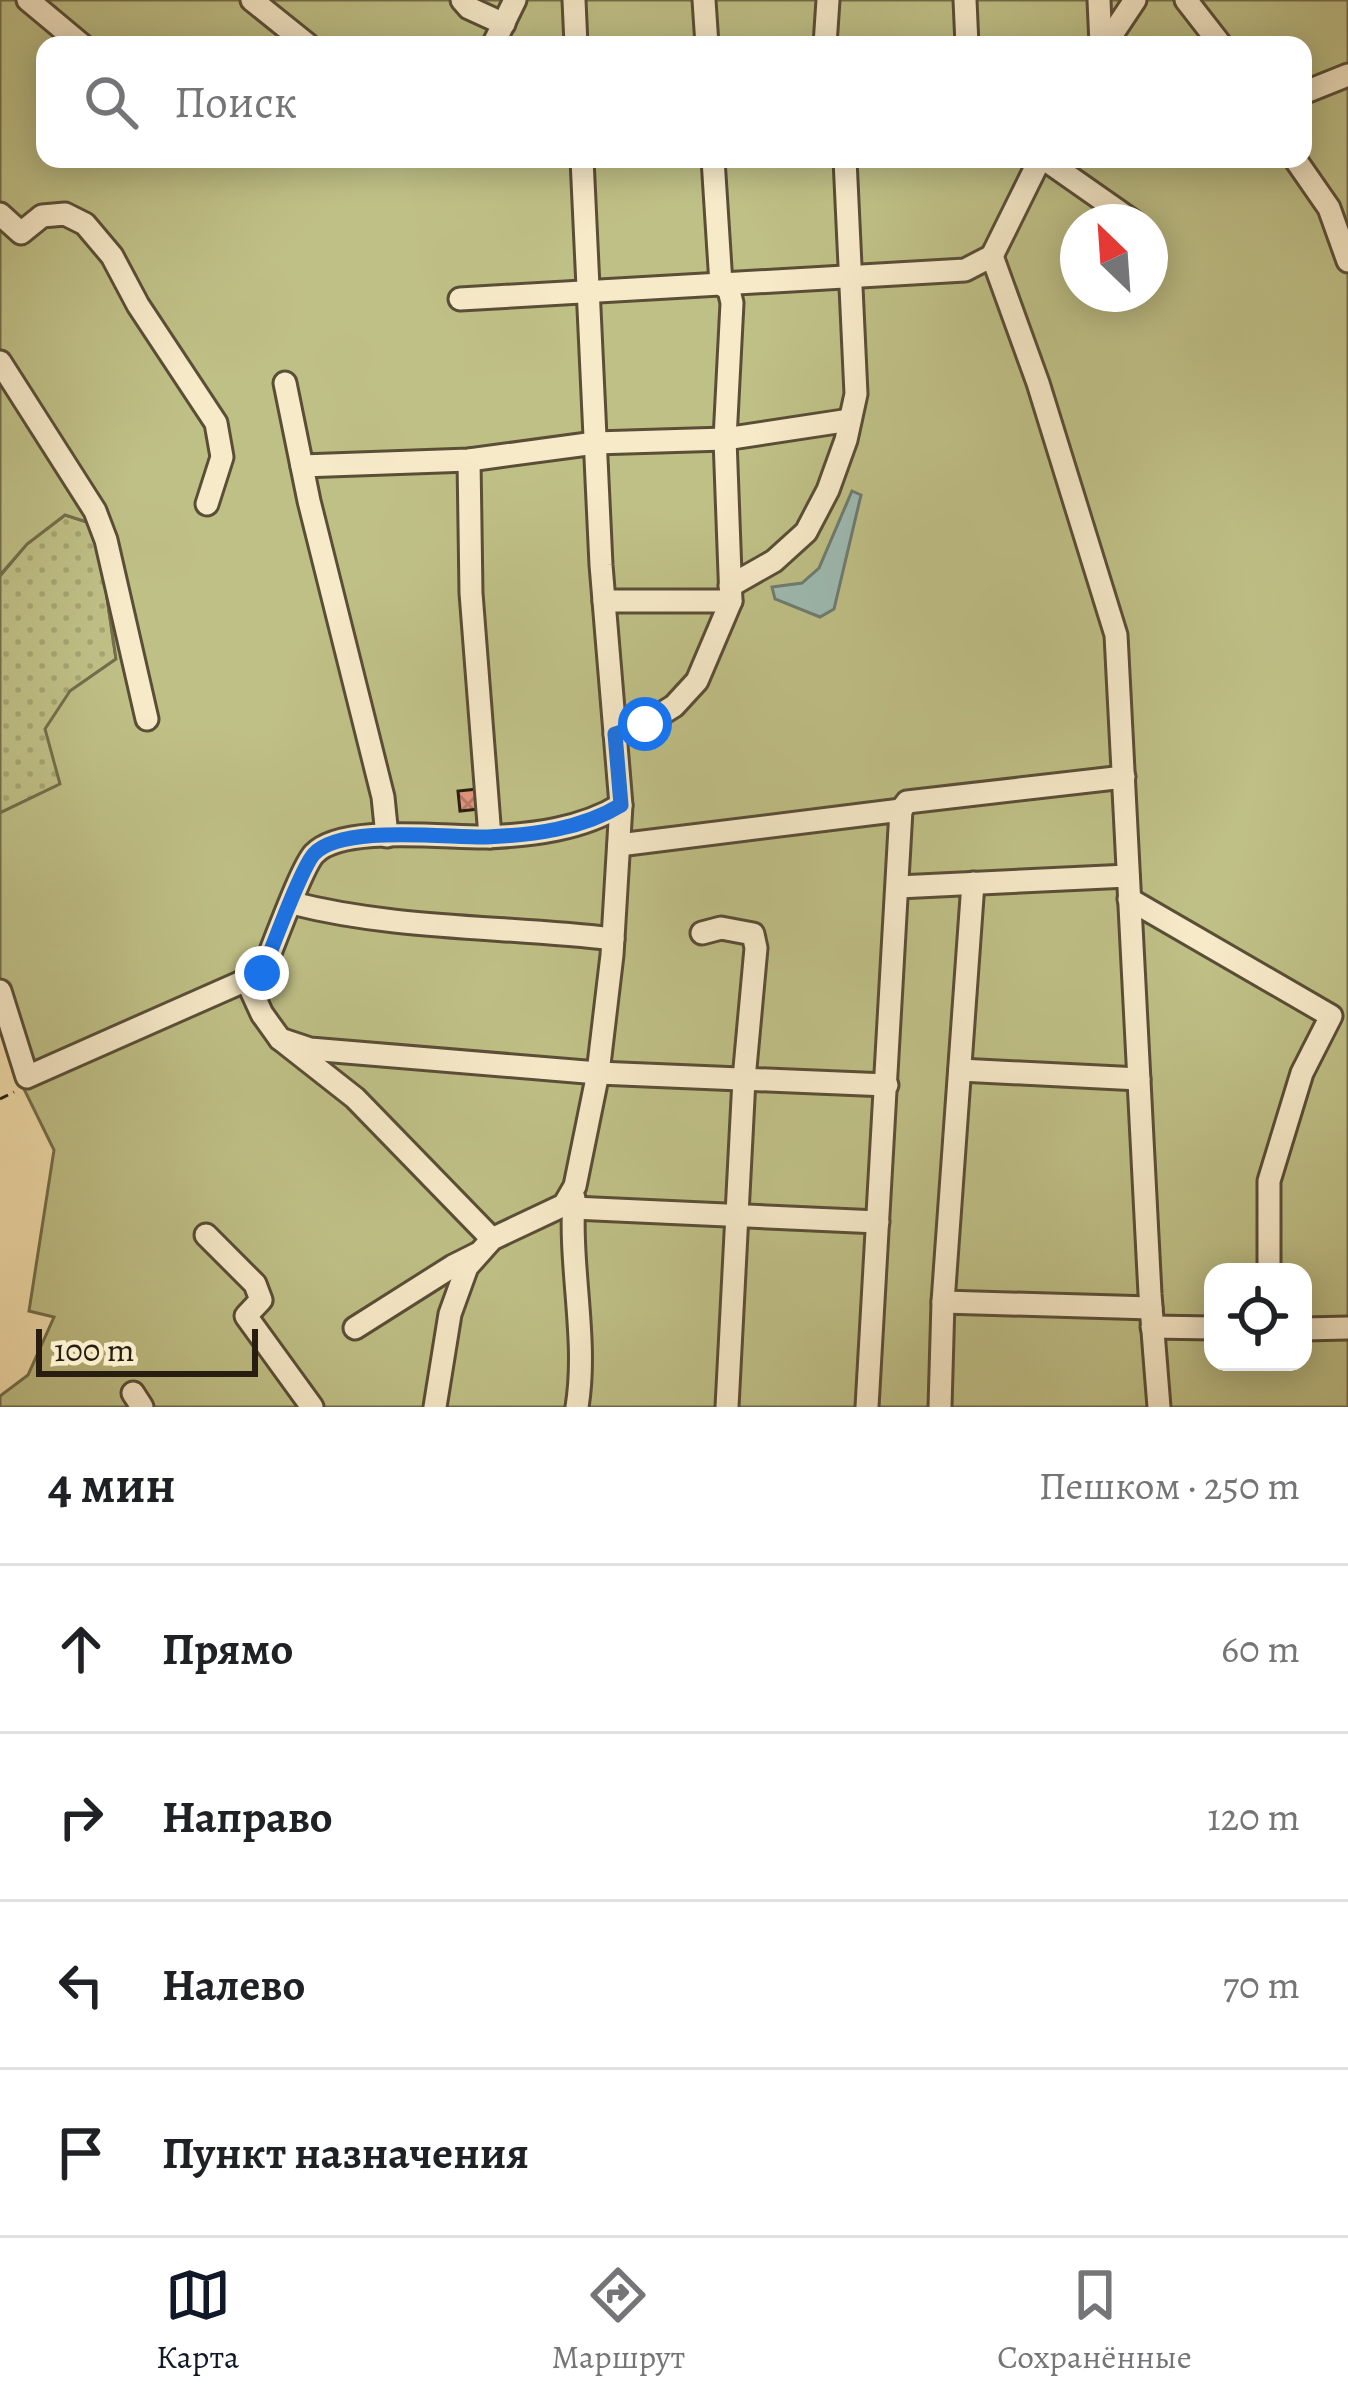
<!DOCTYPE html>
<html lang="ru">
<head>
<meta charset="utf-8">
<style>
  :root { --surface:#fff; --page:#f2f2f2; --text:#202124; --muted:#757577; --line:#e0e0e0; --accent:#111827 }
  body { margin:0; font-family:Alegreya,serif; background:var(--page); color:var(--text) }
  .controls { position:absolute; right:36px; bottom:36px; display:grid; overflow:hidden; border-radius:24px; box-shadow:0 6px 30px #0003 }
  .controls button { width:108px; height:108px; display:grid; place-items:center; padding:0; border:0; border-bottom:3px solid var(--line); background:var(--surface); color:var(--text); font:60px sans-serif }
  .compass { position:absolute; left:1060px; top:204px; width:108px; height:108px; border-radius:50%; background:var(--surface); box-shadow:0 6px 30px #0003; rotate:335deg }
  .scale { position:absolute; left:36px; bottom:30px; width:222px; box-sizing:border-box; padding-left:12px; border:6px solid #271d10; border-top:0; font-size:33px; line-height:42px; white-space:nowrap; color:#271d10; -webkit-text-stroke:9px #f7eac9; paint-order:stroke }
  .stop { position:absolute; width:36px; height:36px; margin:-27px; border:9px solid #1a73e8; border-radius:50%; background:#fff }
  .stop.end { background:#1a73e8; border-color:#fff; box-shadow:0 3px 12px #0008 }
  .list { margin:0; padding:0; list-style:none }
  h2 { display:flex; justify-content:space-between; align-items:center; height:156px; margin:0; padding:0 48px; font-size:51px }
  h2 small { font-size:39px; font-weight:400; color:var(--muted) }
  .list li { display:grid; grid-template-columns:78px 1fr auto; gap:36px; align-items:center; box-sizing:border-box; height:168px; padding:0 48px; border-top:3px solid var(--line) }
  .list b { display:block; font-size:45px; white-space:nowrap }
  .list em { font-size:39px; font-style:normal; color:var(--muted) }
  .icon { flex:none; width:66px; height:66px; fill:none; stroke:currentColor; stroke-width:2; stroke-linecap:round; stroke-linejoin:round }
  .map { position:relative; flex:none; width:1348px; height:1407px; overflow:hidden }
  .search { position:absolute; background:var(--surface); box-shadow:0 6px 30px #0003; left:36px; right:36px; top:36px; height:132px; display:flex; align-items:center; gap:30px; box-sizing:border-box; padding:0 42px; border-radius:24px; color:var(--muted); font-size:45px }
  .sheet { height:828px; background:var(--surface) }
  nav { display:flex; justify-content:space-around; align-items:center; box-sizing:border-box; height:168px; border-top:3px solid var(--line); background:var(--surface); font-size:33px; color:var(--muted) }
  nav a { display:grid; justify-items:center; gap:6px }
  nav .on { color:var(--accent) }
  .map>svg:first-child { display:block }
  .grass { fill:url(#grass-dots); stroke:#736e4b; stroke-width:3 }
  .garden { fill:#bfc086; stroke:#736e4b; stroke-width:3; fill-rule:evenodd }
  .water { fill:#9dbbb2; stroke:#6e7c71; stroke-width:3 }
  .building { fill:url(#building-cross-hatch); stroke:#271d10; stroke-width:3 }
  .lines { fill:none; stroke-linecap:round; stroke-linejoin:round }
  .minor-casing { stroke:#5a4e37; stroke-width:27 }
  .path { stroke:#271d10; stroke-width:3; stroke-dasharray:9 6; stroke-linecap:butt }
  .minor { stroke:#f7eac9; stroke-width:21 }
  .route { stroke:#1a73e8; stroke-width:15 }
</style>
</head>
<body>
<div class="map">
<svg width="1348" height="1407" viewBox="0 0 1348 1407">
  <defs>
    <pattern id="grass-dots" width="8" height="8" patternUnits="userSpaceOnUse" patternTransform="scale(3)"><rect width="8" height="8" fill="#bfc086"/><path d="M2 2h.1M6 6h.1" fill="none" stroke="#a4a573" stroke-width="1.8" stroke-linecap="round"/></pattern>
    <pattern id="building-cross-hatch" width="8" height="8" patternUnits="userSpaceOnUse" patternTransform="scale(3)"><rect width="8" height="8" fill="#e49680"/><path d="M0 0l8 8M0 8l8-8" fill="none" stroke="#b97a67"/></pattern>
  </defs>
  <rect width="100%" height="100%" fill="#f3dfac"/>
  <filter id="stains"><feTurbulence type="fractalNoise" baseFrequency=".00167" numOctaves="4"/><feColorMatrix values="0 0 0 0 .2 0 0 0 0 .09 0 0 0 0 .02 0 0 0 .5 -.17"/></filter>
  <radialGradient id="worn" r=".72"><stop offset=".6" stop-color="#630" stop-opacity="0"/><stop offset="1" stop-color="#630" stop-opacity=".3"/></radialGradient>
  <!-- grass -->
  <path class="grass" d="M65,515l22,7 12,21 17,116 -46,32 -10,93 -60,29v-237l27,-32z"/>
  <!-- garden -->
  <path class="garden" d="M0,0h1348v1407h-1348v-11l28,-21 26,-58 -25,-6 25,-161 -32,-65 -22,-58v-214l60,-29 -15,-55 25,-38 46,-32 -17,-116 -12,-21 -22,-7 -38,29 -27,31zM45,45h1258v114h-1258zM1078,222h72v72h-72zM1213,1272h90v90h-90z"/>
  <!-- water -->
  <path class="water" d="M852,491l9,4 -27,114 -14,8 -45,-18 -3,-12 30,-4 17,-15z"/>
  <!-- building -->
  <path class="building" d="M478,789l2,20 -20,2 -2,-20z"/>
  <g class="lines">
    <defs>
      <g id="minor">
        <path d="M28,0l54,45"/>
        <path d="M252,0l56,45"/>
        <path d="M462,0l7,8 35,16"/>
        <path d="M574,0l2,45"/>
        <path d="M704,0l3,45"/>
        <path d="M965,0l2,45"/>
        <path d="M1099,0l2,45"/>
        <path d="M1186,0l35,45"/>
        <path d="M493,45l22,-45"/>
        <path d="M825,45l3,-45"/>
        <path d="M1105,45l30,-45"/>
        <path d="M1303,93l45,-18"/>
        <path d="M1044,159l90,63"/>
        <path d="M1295,159l34,49 19,53"/>
        <path d="M0,214l21,19 21,-17 23,-2 20,10 27,32 26,49 78,118 6,34 -15,47"/>
        <path d="M992,256l46,127 78,252 34,659 9,113"/>
        <path d="M460,299l505,-29 27,-14 48,-97"/>
        <path d="M0,362l95,149 11,29 41,179"/>
        <path d="M285,383l24,118 74,296 4,39"/>
        <path d="M469,460l2,133 19,244"/>
        <path d="M302,466l167,-6 126,-17 130,-4 125,-19"/>
        <path d="M730,586l44,-25 32,-29 22,-42 18,-50 10,-46 -11,-235"/>
        <path d="M604,601h127"/>
        <path d="M615,734l30,-10 29,-18 23,-25 34,-80 -6,-162 7,-136 -3,-13 -8,-6 -8,-125"/>
        <path d="M901,810l6,-8 217,-25"/>
        <path d="M619,845l282,-35 -34,597"/>
        <path d="M898,887l230,-11"/>
        <path d="M1129,899l202,117 -29,57 -33,108v91"/>
        <path d="M292,903c105,27 214,23 321,36"/>
        <path d="M702,933l19,-5 32,6 3,14 -12,131 -17,328"/>
        <path d="M246,979l16,35 18,25 75,59 137,141"/>
        <path d="M0,991l27,86 235,-104c10,-23 39,-105 52,-119 28,-30 133,-16 173,-17 46,-2 95,-8 134,-32"/>
        <path d="M280,1039l30,10 288,24 289,12"/>
        <path d="M960,1070l179,9"/>
        <path d="M574,1198c-5,70 14,141 3,209"/>
        <path d="M573,1208l305,14"/>
        <path d="M206,1235l49,49 6,16 -15,16 66,91"/>
        <path d="M943,1302l208,6"/>
        <path d="M1152,1327l61,1"/>
        <path d="M355,1328l98,-62 24,-12"/>
        <path d="M1303,1329l45,-1"/>
        <path d="M133,1393l9,14"/>
        <path d="M435,1407l15,-93 17,-47 25,-28 72,-34 11,-19 23,-113 14,-118 9,-150 -20,-240 -19,-406"/>
        <path d="M940,1407l3,-105 30,-419"/>
      </g>
    </defs>
    <!-- minor casing -->
    <use href="#minor" class="minor-casing"/>
    <!-- path -->
    <path class="path" d="M0,1099l14,-7"/>
    <!-- minor -->
    <use href="#minor" class="minor"/>
  </g>
  <g class="lines">
    <!-- route -->
    <path class="route" d="M262,973c10,-24 39,-105 52,-119 28,-30 133,-16 173,-17 46,-2 95,-8 134,-32l-6,-71 30,-10"/>
  </g>
  <rect width="100%" height="100%" filter="url(#stains)"/>
  <rect width="100%" height="100%" fill="url(#worn)"/>
</svg>
<div class="controls">
<button><svg class="icon" aria-label="locate" viewBox="0 0 24 24"><circle cx="12" cy="12" r="6"/><path d="M12 2v4M12 18v4M2 12h4M18 12h4"/></svg></button>
</div>
<svg class="compass" viewBox="-18 -18 36 36"><path d="M0-13l5 13h-10z" fill="#e53935"/><path d="M0 13l5-13h-10z" fill="#757577"/></svg>
<div class="scale">100 m</div>
<div class="stop" style="left:645px;top:724px"></div>
<div class="stop end" style="left:262px;top:973px"></div>
<div class="search"><svg class="icon" aria-label="search" viewBox="0 0 24 24"><circle cx="10" cy="10" r="6"/><path d="M15 15l6 6"/></svg>Поиск</div>
</div>
<section class="sheet">
<h2>4 мин<small>Пешком · 250 m</small></h2>
<ul class="list">
<li><svg class="icon" aria-label="ahead" viewBox="0 0 24 24"><path d="M12 20V5M6 11l6-6 6 6"/></svg><div><b>Прямо</b></div><em>60 m</em></li>
<li><svg class="icon" aria-label="right" viewBox="0 0 24 24"><path d="M7 20v-9h11M14 6l5 5-5 5"/></svg><div><b>Направо</b></div><em>120 m</em></li>
<li><svg class="icon" aria-label="left" viewBox="0 0 24 24"><path d="M17 20v-9H6M10 6l-5 5 5 5"/></svg><div><b>Налево</b></div><em>70 m</em></li>
<li><svg class="icon" aria-label="arrive" viewBox="0 0 24 24"><path d="M6 21V4h12l-3 4 3 4H6"/></svg><div><b>Пункт назначения</b></div></li>
</ul>
</section>
<nav>
<a class="on"><svg class="icon" aria-label="map" viewBox="0 0 24 24"><path d="M3 6l6-2 6 2 6-2v14l-6 2-6-2-6 2zM9 4v14M15 6v14"/></svg>Карта</a>
<a><svg class="icon" aria-label="directions" viewBox="0 0 24 24"><path d="M12 3l9 9-9 9-9-9zM9 14v-3h6M13 9l2 2-2 2"/></svg>Маршрут</a>
<a><svg class="icon" aria-label="saved" viewBox="0 0 24 24"><path d="M7 4h10v16l-5-4-5 4z"/></svg>Сохранённые</a>
</nav>
</body>
</html>
